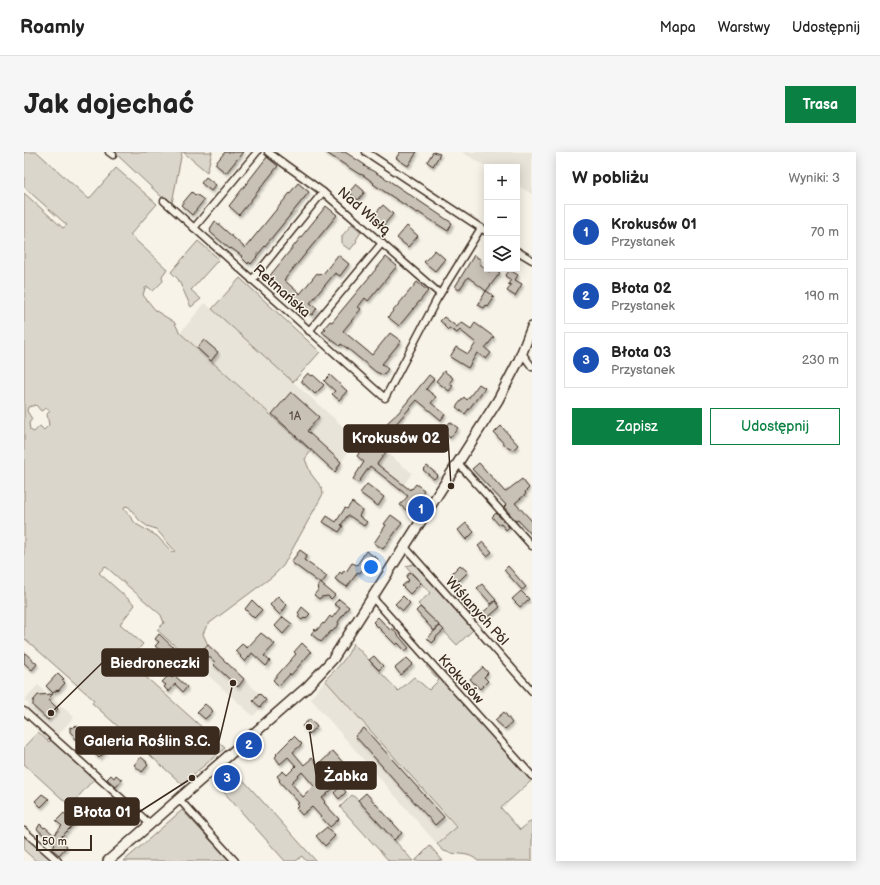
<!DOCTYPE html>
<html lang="pl">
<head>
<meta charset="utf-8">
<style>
  :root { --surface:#fff; --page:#f6f6f6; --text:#222; --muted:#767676; --line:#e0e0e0; --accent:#0b8043 }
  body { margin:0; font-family:"Balsamiq Sans",sans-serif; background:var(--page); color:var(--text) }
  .controls { position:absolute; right:12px; top:12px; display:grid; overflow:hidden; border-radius:0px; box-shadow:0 2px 10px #0003 }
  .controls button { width:36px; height:36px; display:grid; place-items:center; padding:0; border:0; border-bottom:1px solid var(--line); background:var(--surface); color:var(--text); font:20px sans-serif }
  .scale { position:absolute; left:12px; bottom:10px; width:56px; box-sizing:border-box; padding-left:4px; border:2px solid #3b2a1e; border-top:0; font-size:11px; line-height:14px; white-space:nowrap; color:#3b2a1e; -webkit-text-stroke:3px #f7f3e8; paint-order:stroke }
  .you { position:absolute; left:347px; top:415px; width:14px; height:14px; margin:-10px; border:3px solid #fff; border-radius:50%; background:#1a73e8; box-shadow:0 0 0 6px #1a73e833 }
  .badge { display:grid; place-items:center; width:26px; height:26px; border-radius:50%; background:var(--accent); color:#fff; font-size:13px; font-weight:700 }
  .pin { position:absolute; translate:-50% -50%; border:2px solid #fff; box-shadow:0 1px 4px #0006 }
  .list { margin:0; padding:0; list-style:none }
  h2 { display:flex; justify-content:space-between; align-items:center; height:52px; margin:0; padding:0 16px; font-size:17px }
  h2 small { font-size:13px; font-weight:400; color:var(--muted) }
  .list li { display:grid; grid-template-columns:26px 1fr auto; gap:12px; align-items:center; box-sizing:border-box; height:56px; margin:0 8px 8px; padding:0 8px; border:1px solid var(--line); border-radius:0px }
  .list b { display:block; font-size:15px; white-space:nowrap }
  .list p { margin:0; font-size:13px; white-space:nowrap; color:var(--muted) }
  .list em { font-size:13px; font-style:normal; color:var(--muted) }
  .actions { display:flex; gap:8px; padding:12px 16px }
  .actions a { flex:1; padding:9px 0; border:1px solid var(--accent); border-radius:0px; text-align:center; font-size:14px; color:var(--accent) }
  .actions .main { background:var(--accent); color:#fff }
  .icon { flex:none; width:22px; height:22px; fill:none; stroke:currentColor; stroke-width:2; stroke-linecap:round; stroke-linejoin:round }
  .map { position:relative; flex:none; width:508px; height:709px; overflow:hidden; border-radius:0px }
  header { display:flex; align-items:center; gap:24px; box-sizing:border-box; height:56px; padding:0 20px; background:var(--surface); border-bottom:1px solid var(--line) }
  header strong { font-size:19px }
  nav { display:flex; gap:22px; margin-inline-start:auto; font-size:14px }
  .intro { display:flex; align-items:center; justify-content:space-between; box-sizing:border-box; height:96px; padding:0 24px }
  h1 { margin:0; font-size:28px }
  .button { padding:10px 18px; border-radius:0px; background:var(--accent); color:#fff; font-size:14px; font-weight:700 }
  main { display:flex; gap:24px; padding:0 24px }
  aside { flex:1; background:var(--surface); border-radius:0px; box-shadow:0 2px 10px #0003 }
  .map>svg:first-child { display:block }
  .built { fill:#e9e4d9 }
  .green { fill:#dbd6cb; stroke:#8b8074; fill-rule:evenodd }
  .building { fill:#c8c1b6; stroke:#3b2a1e; fill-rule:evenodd; filter:url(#shadow) }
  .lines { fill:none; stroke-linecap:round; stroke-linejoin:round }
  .street-casing { stroke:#3b2a1e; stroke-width:9 }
  .secondary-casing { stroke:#3b2a1e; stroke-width:12 }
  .street { stroke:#f7f3e8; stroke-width:6 }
  .secondary { stroke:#f7f3e8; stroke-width:9 }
  .labels { text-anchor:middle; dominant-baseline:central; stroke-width:3; stroke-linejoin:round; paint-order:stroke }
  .number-label { font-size:12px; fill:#5e5044 }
  .street-label { font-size:14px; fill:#3b2a1e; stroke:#f7f3e8 }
  .leader { fill:none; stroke:#3b2a1e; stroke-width:1.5 }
  .callout-dot { fill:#3b2a1e; stroke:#f7f3e8; stroke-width:1.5 }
  .callout { fill:#3b2a1e; stroke:#3b2a1e; stroke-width:1.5 }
  .callout-label { font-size:15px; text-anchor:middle; font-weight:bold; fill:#fff }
</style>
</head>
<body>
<header>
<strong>Roamly</strong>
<nav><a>Mapa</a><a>Warstwy</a><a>Udostępnij</a></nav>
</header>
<div class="intro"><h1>Jak dojechać</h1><a class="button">Trasa</a></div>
<main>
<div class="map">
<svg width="508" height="709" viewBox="0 0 508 709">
  <defs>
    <filter id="shadow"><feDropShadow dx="1.5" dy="2.5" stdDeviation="1" flood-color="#0004"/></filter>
  </defs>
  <rect width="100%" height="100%" fill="#f7f3e8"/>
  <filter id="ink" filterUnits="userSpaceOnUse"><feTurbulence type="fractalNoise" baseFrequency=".025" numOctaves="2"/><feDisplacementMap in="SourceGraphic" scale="8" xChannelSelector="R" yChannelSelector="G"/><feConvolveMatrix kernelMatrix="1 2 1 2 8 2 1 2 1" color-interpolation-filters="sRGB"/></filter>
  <g filter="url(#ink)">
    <!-- built -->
    <g class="built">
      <path d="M438,0h70v42l-15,-9v-18h-30z"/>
      <path d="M181,151l151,135 -2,4 -4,-2 -5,7 3,5 -13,21 -155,-140z"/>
      <path d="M344,286l44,35 -12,17 -43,-34z"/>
      <path d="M184,493l58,55 1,2 -14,14 -63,-57z"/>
      <path d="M301,528l132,148 -20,16 -127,-146 5,-5z"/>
      <path d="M14,533l36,32 -17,19 -5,-4v-3l-25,-20 2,-5 -5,-4z"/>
    </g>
    <!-- green -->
    <g class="green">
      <path d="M0,0h13l52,47 27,-31 41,36 -27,31 37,34 -5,7 1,5 -10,10 -5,-4 -3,1 -2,7 13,16 18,11 6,11 131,118 -6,8 6,15 11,14 1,6 -40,72 -10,10 -66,49 -4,9 5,11 -18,14 -33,-29 7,-7 -3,-8 -56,-49 -6,7 36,32 -15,19 23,20 -15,17 97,87 -43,36 -90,-81 2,-3 -70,-62v-445l39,35 4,-3 -43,-38zM12,253l5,6 5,-3 4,3 -3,3 2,11 -5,5 -4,-4 -6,6 -4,-2 -1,-7 3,-4 -5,-8 1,-4zM101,354l4,1 11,14 7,5 9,3 19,22 -3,1 -15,-16 -21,-12 -12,-15z"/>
      <path d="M90,0h68l-10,51 -5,-5 -2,2z"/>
      <path d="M159,0h29l-5,20z"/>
      <path d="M328,72l9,8 -5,8 1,1 -7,9 -8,-6v-8z"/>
      <path d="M174,89l21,18 -28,31 10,9 -10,8 -13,-28 -7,-7z"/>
      <path d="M216,126l80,74 -27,30 -81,-73z"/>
      <path d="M390,412l59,66 -16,15 -39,-41 12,-11 -24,-27z"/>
      <path d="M329,491l45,48 16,-14 15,13 10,-10 -13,-14 3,-2 103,114v2l-31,28 19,22 12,-10v41h-54c-10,-10 -22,-5 -34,-10 -3,-2 -5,-5 -7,-7l20,-17 -132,-147c11,-11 23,-22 28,-37z"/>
      <path d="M14,580l11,10 2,-2 43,39 -24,27 -46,-42v-17z"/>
      <path d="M208,616l4,4 80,89h-10l-4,-5 -6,5h-11l-63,-71 7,-10z"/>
      <path d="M328,643l6,5 55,61h-24l-49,-54z"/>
      <path d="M158,658l48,51h-106z"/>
      <path d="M0,681l31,28h-19l-12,-11z"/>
      <path d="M406,694l13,15h-28z"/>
    </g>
    <!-- building -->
    <g class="building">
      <path d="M201,0h18l-17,21 -11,-9z"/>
      <path d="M301,0h20l20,13 -1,1 21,12 67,45 -4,8 -27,-17 -3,-2 -1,1 -44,-29 1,-1 -11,-8 -4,-1z"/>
      <path d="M376,0h17l-9,14 -12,-8z"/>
      <path d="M409,0l7,2 -7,12 -6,-4z"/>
      <path d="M243,5l11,9 -39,49 -10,-9z"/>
      <path d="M182,25l10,8 -5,6 -10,-8z"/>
      <path d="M274,31l11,9 -53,65h1l-6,7 -2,-2 -1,2 -7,-7 1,-1 -11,-8 -1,1 -20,-17 1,-2 -1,-1 5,-8 30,27z"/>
      <path d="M332,32l8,7v2l-6,7 -7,-6 1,-1 -2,-2z"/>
      <path d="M168,40l3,3 1,-1 8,6 -12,15 -11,-10z"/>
      <path d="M359,53l10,9 -10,12 -11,-9z"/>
      <path d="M302,54l11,9 -53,65 16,14 17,-21 3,2 2,-2 1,1 15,-19 11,9 -9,12 -5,-3 -25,30 7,5 -5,7 -9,-5 -35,-29 1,-2 -1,-1z"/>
      <path d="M383,74l11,10 -10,11 -11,-9z"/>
      <path d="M411,98l10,9 -10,12 -11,-9z"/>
      <path d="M450,103l7,5 -2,3 10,9 3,-3h3l5,4 -14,18 -18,-14 -9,13 -4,-3z"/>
      <path d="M362,105l11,9 -29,35 -3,-3 -7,9 3,2 -18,22 29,24 18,-22 11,8 -19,23 6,5 -5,6 -7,-3 -29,-24 -6,-4 -1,2 -18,-14 4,-3 -2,-1 6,-7 2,1z"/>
      <path d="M486,118l8,5 -3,5 7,4 -7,12 -8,-5 4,-6 -3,-1 3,-4 -6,-4z"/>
      <path d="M393,130l11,9 -29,35 -11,-9z"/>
      <path d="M462,139l7,4 -1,1 2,2 -6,9 -2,-2 -2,3 -6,-3z"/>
      <path d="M420,165l13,10 4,-5 10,7 4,-6 19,14 -9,11 6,5 -5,6 -9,-6 -9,15 -18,-11 6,-10 12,7 8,-11 -16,-13 -3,3 -8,-5 -1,2 -4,-4 1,-1 -5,-4z"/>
      <path d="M180,188l14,12 -7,9 -14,-13z"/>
      <path d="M420,219l9,7 -4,6 4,2 -4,5 -13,-10z"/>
      <path d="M284,221l4,3 1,-1 11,10 -9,9 -14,-13z"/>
      <path d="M306,223l17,16 -8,9 -7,-6 3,-3 -11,-10z"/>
      <path d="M405,223l5,4 -8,10 10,8 -5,6 14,11 -4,6 -24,-20 -25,28 -5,-5 12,-11z"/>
      <path d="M455,232l6,4 -20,26 -9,-7 8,-10 3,3z"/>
      <path d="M267,240l28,25 -12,14 34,31 -6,10 -63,-58z"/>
      <path d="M426,270l8,6 -8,10 -8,-7z"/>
      <path d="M477,274l17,19 -5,5 -5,-2 -14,-15z"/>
      <path d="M344,286l18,14 -9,12 33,26 1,-2 1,1 4,-5 8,6 -14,23 -10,-8 8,-9 -38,-30 -12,17 -5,-4 11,-17 -7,-6z"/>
      <path d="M455,311l26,29 17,-13 7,9 -4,4 1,2 -11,9 17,18v14l-14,-15 -2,1 -12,-14 2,-2 -34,-36z"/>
      <path d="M403,314l11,9 -4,4 -11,-9z"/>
      <path d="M343,332l17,13 -6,9 -18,-13z"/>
      <path d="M328,350l10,8 -3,6 8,6 -3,4 -16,-11 -7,10 2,1 -4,6 -16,-10 4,-6 9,6 9,-14 2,1z"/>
      <path d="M472,361l13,14 -3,3 -5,-6 -2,1 -7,-8z"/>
      <path d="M367,363l11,8 -19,26 -9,-6 12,-18 -2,-1z"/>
      <path d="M442,371l8,9 -8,8 -8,-10z"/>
      <path d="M459,390l9,10 -5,4 -9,-10z"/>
      <path d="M276,398l7,5 -3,5 23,16 -6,8 -30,-22z"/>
      <path d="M342,399l12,8 -4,5 -2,-2 -2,2 -3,-2 -7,11 -2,-1 -11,15 -12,-8 5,-7 2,2 2,-4 2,2 6,-9 5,2z"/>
      <path d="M436,413l8,7 -9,9 -8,-7z"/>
      <path d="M484,414l18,21 -4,3 -18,-20z"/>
      <path d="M386,420l11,11 -11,11 -8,-8 7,-6 -3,-3z"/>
      <path d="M296,431l15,12 -4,4 -3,-3 -7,1 -2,2 -5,-4 5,-6 -2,-2z"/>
      <path d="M458,432l14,16 -5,4 -14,-16z"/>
      <path d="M497,439l8,8 -9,8 -8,-8z"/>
      <path d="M254,444l9,9 -7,10 -10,-10z"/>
      <path d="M379,444l7,7 -7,8 -8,-7z"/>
      <path d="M315,447l10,8 -11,15 1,2 -7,8 -1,-1 -10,11 -10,-8 4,-5 1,2 7,-8 1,1 6,-8 2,2 8,-10 -6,-4z"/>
      <path d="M443,447l9,10 -5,5 -9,-10z"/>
      <path d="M228,448l10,10 -8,8 -9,-9z"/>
      <path d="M472,449l4,6 -15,13 -5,-5z"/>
      <path d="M278,455l8,7 -5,5 -1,-1 -2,2 -4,-3 2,-2 -2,-2z"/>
      <path d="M396,455l19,18 -5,6 -18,-20z"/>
      <path d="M259,465l9,7 -9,10 -8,-8z"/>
      <path d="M354,465l12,13 2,-2 17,20 -4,3 -7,-8 -2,2 -23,-23z"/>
      <path d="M416,474l4,4 -9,8 1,1 -4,4 -5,-5z"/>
      <path d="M237,481l14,11 -11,12 6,5 -4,5 -14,-13 -7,9 -5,-5 1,-1 -6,-5 7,-7 5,4z"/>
      <path d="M135,482l16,15 -7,8 -13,-11 4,-4 -4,-3z"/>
      <path d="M278,491l9,9 -20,23 -1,-1 -11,12 -6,-6 23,-26 -2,-2z"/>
      <path d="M184,493l36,34 -6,8 -25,-23 2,-2 -9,-8 -9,7 -3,-5z"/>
      <path d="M0,500l13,12 -5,6 -8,-7z"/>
      <path d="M350,504l9,10 -4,4 -10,-10z"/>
      <path d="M383,506l6,6 -12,11 -6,-7z"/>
      <path d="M459,515l5,6 -4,4 4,4 -8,8 -10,-10z"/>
      <path d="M34,521l6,6 -2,1 3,3 -7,8 -1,-1 -4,3 -7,-7z"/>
      <path d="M145,523l3,3 2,-3 13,12 -4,5 -8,-8 -6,8 -5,-5 2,-2 -4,-3z"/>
      <path d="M235,541l7,7 -6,7 -7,-6z"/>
      <path d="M29,542l-5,5 10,10 -10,11 -15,-14v-5l5,-6z"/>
      <path d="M181,552l8,7 -8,8 -8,-7z"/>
      <path d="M480,560l8,11 -7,6 -10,-9z"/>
      <path d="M286,567l7,8 -8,7 -7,-8z"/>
      <path d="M52,573l8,7 -2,3 1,8 -5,-5 -4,1v-3l-4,-4v-5l3,1z"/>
      <path d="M340,576l80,89 -9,8 -80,-89z"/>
      <path d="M270,584l8,8 -9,8 11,13 8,-7 6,7 15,-14 12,14 -17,14 7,8 -13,11 3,4 -1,1 15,16 -9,8 -18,-20 -10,8 -6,-7 3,-2 -2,-2 2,-1 -20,-22 1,-1 -3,-4 6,-5 4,4 9,-9 -8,-9 -8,7 -5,-7 2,-2 -1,-1zM278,620l12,14 -11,11 -12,-14z"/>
      <path d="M68,589l13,11 -6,6 -12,-12z"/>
      <path d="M117,605l6,5 -1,1 2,2 -6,7 -8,-7z"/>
      <path d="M87,623l3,3 2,-3 6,5 -6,7 -9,-8z"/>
      <path d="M317,634l5,6 -7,7 -5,-6z"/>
      <path d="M342,641l36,40 -8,7 -36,-40z"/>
      <path d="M18,642l7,5 -8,8 -6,-6z"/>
      <path d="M40,661l11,10 -16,16 8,7 -8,9 -7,-6 3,-4 -18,-16 3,-5 4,4 1,-1 9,8 8,-9 -6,-5z"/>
      <path d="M303,675l8,9 -10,10 -9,-10z"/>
    </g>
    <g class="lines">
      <defs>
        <g id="street">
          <path d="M85,0l4,3"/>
          <path d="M244,0l55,40 117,102"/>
          <path d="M342,0l121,80"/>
          <path d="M140,49l221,197 52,-99 44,-71"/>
          <path d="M170,76l63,-76"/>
          <path d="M493,99l15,9"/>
          <path d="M228,128l71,-88"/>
          <path d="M285,179l73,-88"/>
          <path d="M498,201l10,14"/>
          <path d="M434,311l74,83"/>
          <path d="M381,395l127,144"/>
          <path d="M349,446l159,178"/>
          <path d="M0,559l126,113"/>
          <path d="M155,647l56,62"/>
          <path d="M0,679l34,30"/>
        </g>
        <path id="secondary" d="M84,709l199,-174 26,-28 165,-259 21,-40 13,-33"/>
      </defs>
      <!-- street casing -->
      <use href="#street" class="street-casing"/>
      <!-- secondary casing -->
      <use href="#secondary" class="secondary-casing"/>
      <!-- street -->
      <use href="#street" class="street"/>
      <!-- secondary -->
      <use href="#secondary" class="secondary"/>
    </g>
  </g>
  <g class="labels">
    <!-- number labels -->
    <g class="number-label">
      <text x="271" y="264">1A</text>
    </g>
    <!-- street labels -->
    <g class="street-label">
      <text transform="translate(340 59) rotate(41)">Nad Wisłą</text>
      <text transform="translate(258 139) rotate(42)">Retmańska</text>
      <text transform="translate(453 459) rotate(48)">Wiślanych Pól</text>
      <text transform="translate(437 527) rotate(48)">Krokusów</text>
    </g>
  </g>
  <!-- callouts -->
  <path class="leader" d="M427 334L424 286M27 561L78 511M209 531L195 589M285 575L292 623M168 626L115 660"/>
  <g class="callout-dot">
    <circle cx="427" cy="334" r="4"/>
    <circle cx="27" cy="561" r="4"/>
    <circle cx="209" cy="531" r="4"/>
    <circle cx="285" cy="575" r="4"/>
    <circle cx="168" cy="626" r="4"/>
  </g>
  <g class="callout">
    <rect x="320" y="273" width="104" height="27" rx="4"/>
    <rect x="78" y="497" width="106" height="27" rx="4"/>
    <rect x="52" y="575" width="143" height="27" rx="4"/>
    <rect x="292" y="610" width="60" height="27" rx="4"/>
    <rect x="41" y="646" width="74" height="27" rx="4"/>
  </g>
  <g class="callout-label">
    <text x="372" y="291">Krokusów 02</text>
    <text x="131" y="516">Biedroneczki</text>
    <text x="123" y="594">Galeria Roślin S.C.</text>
    <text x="322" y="629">Żabka</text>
    <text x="78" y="665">Błota 01</text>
  </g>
</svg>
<div class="controls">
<button>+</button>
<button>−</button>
<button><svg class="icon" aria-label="layers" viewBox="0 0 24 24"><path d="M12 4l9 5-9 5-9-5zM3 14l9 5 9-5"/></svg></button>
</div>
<div class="scale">50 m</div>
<div class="you"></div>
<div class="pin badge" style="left:397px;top:357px;background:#1a4fb4">1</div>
<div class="pin badge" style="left:225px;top:593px;background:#1a4fb4">2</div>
<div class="pin badge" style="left:203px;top:626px;background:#1a4fb4">3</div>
</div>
<aside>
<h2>W pobliżu<small>Wyniki: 3</small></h2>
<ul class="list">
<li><span class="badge" style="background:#1a4fb4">1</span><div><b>Krokusów 01</b><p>Przystanek</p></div><em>70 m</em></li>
<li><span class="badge" style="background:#1a4fb4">2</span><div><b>Błota 02</b><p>Przystanek</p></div><em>190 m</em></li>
<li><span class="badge" style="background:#1a4fb4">3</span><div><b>Błota 03</b><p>Przystanek</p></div><em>230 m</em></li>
</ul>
<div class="actions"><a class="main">Zapisz</a><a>Udostępnij</a></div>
</aside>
</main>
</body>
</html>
